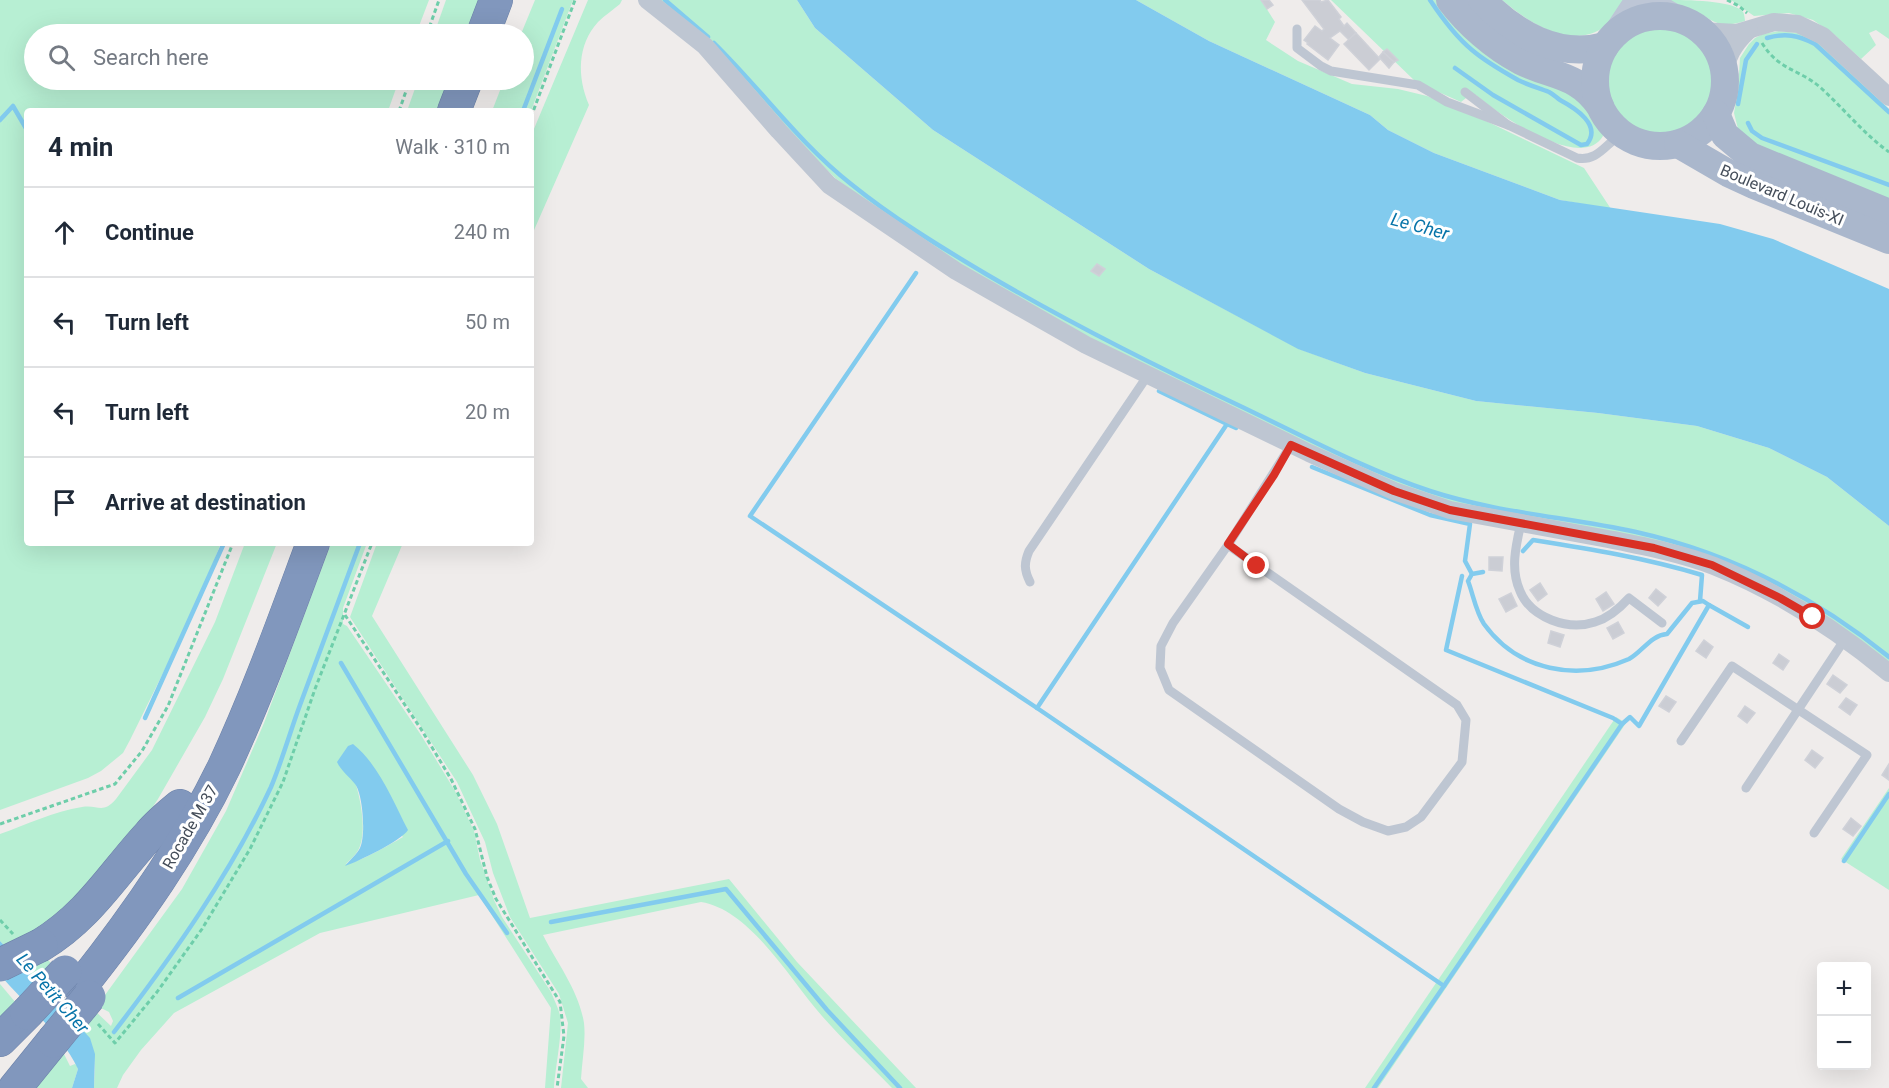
<!DOCTYPE html>
<html lang="en">
<head>
<meta charset="utf-8">
<style>
  :root { --surface:#fff; --page:#f2f2f3; --text:#1f2937; --muted:#747a83; --line:#e0e1e3 }
  body { margin:0; font-family:Roboto,sans-serif; background:var(--page); color:var(--text) }
  .controls { position:absolute; right:18px; bottom:18px; display:grid; overflow:hidden; border-radius:6px; box-shadow:0 6px 24px #0002 }
  .controls button { width:54px; height:54px; display:grid; place-items:center; padding:0; border:0; border-bottom:2px solid var(--line); background:var(--surface); color:var(--text); font:30px sans-serif }
  .stop { position:absolute; width:18px; height:18px; margin:-14px; border:4px solid #d93025; border-radius:50%; background:#fff }
  .stop.end { background:#d93025; border-color:#fff; box-shadow:0 2px 6px #0008 }
  .list { margin:0; padding:0; list-style:none }
  h2 { display:flex; justify-content:space-between; align-items:center; height:78px; margin:0; padding:0 24px; font-size:26px }
  h2 small { font-size:20px; font-weight:400; color:var(--muted) }
  .list li { display:grid; grid-template-columns:39px 1fr auto; gap:18px; align-items:center; box-sizing:border-box; height:90px; padding:0 24px; border-top:2px solid var(--line) }
  .list b { display:block; font-size:22px; white-space:nowrap }
  .list em { font-size:20px; font-style:normal; color:var(--muted) }
  .icon { flex:none; width:33px; height:33px; fill:none; stroke:currentColor; stroke-width:2; stroke-linecap:round; stroke-linejoin:round }
  .map { position:relative; flex:none; width:1889px; height:1088px; overflow:hidden }
  .search { position:absolute; background:var(--surface); box-shadow:0 6px 24px #0002; left:24px; top:24px; width:510px; height:66px; display:flex; align-items:center; gap:15px; box-sizing:border-box; padding:0 21px; border-radius:33px; color:var(--muted); font-size:22px }
  .panel { position:absolute; background:var(--surface); box-shadow:0 6px 24px #0002; left:24px; top:108px; width:510px; height:438px; border-radius:6px }
  .map>svg:first-child { display:block }
  .green { fill:#b7efd3; fill-rule:evenodd }
  .water { fill:#82cbee }
  .lines { fill:none; stroke-linecap:round; stroke-linejoin:round }
  .stream { stroke:#82cbee; stroke-width:4.5 }
  .building { fill:#cbcdd4; stroke:#cfd1d8; stroke-width:1.5 }
  .highway-casing { stroke:#6c82a9; stroke-width:34 }
  .path { stroke:#6eceaa; stroke-width:3; stroke-dasharray:4.5 3; stroke-linecap:butt }
  .lane { stroke:#bec6d2; stroke-width:9 }
  .street { stroke:#bec6d2; stroke-width:18 }
  .secondary { stroke:#bdc6d6; stroke-width:26 }
  .primary { stroke:#aab7cc; stroke-width:28 }
  .highway { stroke:#8197bd; stroke-width:33 }
  .highway-bridge-casing { stroke:#6c82a9; stroke-width:34; stroke-linecap:butt }
  .highway-bridge { stroke:#8197bd; stroke-width:33 }
  .route { stroke:#d93025; stroke-width:8 }
  .labels { text-anchor:middle; dominant-baseline:central; stroke-width:6; stroke-linejoin:round; paint-order:stroke }
  .street-label { font-size:16px; fill:#444d59; stroke:#fff }
  .water-label { font-size:18px; font-style:italic; fill:#0774a9; stroke:#fff }
</style>
</head>
<body>
<div class="map">
<svg width="1889" height="1088" viewBox="0 0 1889 1088">
  <rect width="100%" height="100%" fill="#efeceb"/>
  <!-- green -->
  <g class="green">
    <path d="M0,0h429l-13,34h-382v46h365l-11,31h-361v432h194l-24,61 -67,136 -7,13 -22,18 -13,7 -88,32z"/>
    <path d="M446,0h34l-13,34h-33z"/>
    <path d="M535,0h38l-42,111h-39l12,-31 6,2 1,-2h13v-46h-3z"/>
    <path d="M588,0h34l-2,4c-7,6 -15,11 -22,18 -21,23 -21,55 -9,83l-58,132v-101z"/>
    <path d="M659,0h138l18,28 118,102 216,139 150,80 66,24 111,28 122,12 99,13 72,22 58,29 62,49v138l-162,-98 -271,-60 -37,-12 -325,-149 -175,-105 -84,-62z"/>
    <path d="M1136,0h125l14,22 -9,18 32,21 54,23 46,5 29,7 57,24 100,48 27,41 -51,-9 -126,-47 -46,-23 -18,-15 -161,-74z"/>
    <path d="M1331,0h107l148,100 15,27 2,9c-22,37 -105,-22 -127,-41l-10,3 -5,4 -45,-20z"/>
    <path d="M1502,0h123c-3,6 -7,14 -12,20 -36,35 -81,5 -111,-20z"/>
    <path d="M1668,0c17,0 66,0 75,12 1,1 2,7 2,9 -29,9 -32,-2 -54,-12 -8,-3 -15,-5 -23,-9z"/>
    <path d="M1731,0h158v39l-13,-9 -7,3 7,12 -15,14 -25,-23 -23,-16 -24,-7 -35,3z"/>
    <circle cx="1659" cy="82" r="55"/>
    <path d="M1779,31l19,2 22,11 69,65v91l-133,-54 -18,-17 -4,-16 4,-23 2,-32 9,-14 6,-6 8,-4z"/>
    <path d="M418,80h32l-12,31h-31z"/>
    <path d="M245,543h32l-54,136 -18,38 -47,82 -31,47 -44,54 -76,49 -7,-8v-107c26,-9 54,-23 82,-27 16,-3 20,8 34,-8l36,-49 63,-128z"/>
    <path d="M331,543h36l-24,65v16l4,2 74,109 34,56 19,40 6,29 14,40 8,17 49,75c3,8 7,15 9,23 3,17 -5,54 -6,73h-9l6,-80 -72,-113 -159,38 -146,80 -33,37 -18,25 -6,13h-23c1,-27 4,-40 -15,-62l14,-17 18,17 2,-5 -4,-9 -12,-6 85,-117 44,-78 38,-88zM356,785l47,52c-14,8 -43,25 -57,27 5,-5 12,-11 14,-18 6,-16 1,-45 -4,-61z"/>
    <path d="M377,543h26l-31,73 101,159 24,49 33,94 199,-39 68,83 119,126h-24c-23,-24 -48,-47 -70,-72 -32,-36 -71,-106 -121,-114l-158,33c14,28 36,56 41,88 2,18 -2,38 -3,56l7,9h-27l7,-65 -9,-29 -49,-77 -17,-44 -8,-31 -28,-60 -107,-165z"/>
    <path d="M1616,717l10,6 -248,365h-13z"/>
    <path d="M1889,788v102l-48,-31z"/>
    <path d="M42,954l9,9 -15,17 -14,-15z"/>
    <path d="M0,984l16,19 -16,16z"/>
    <path d="M61,1048l9,18 5,-2 2,2 1,3 -6,19h-45z"/>
  </g>
  <!-- water -->
  <g class="water">
    <path d="M797,0h339l73,41 161,74 18,15 46,23 126,47 160,24 53,15 116,50v237l-62,-49 -58,-29 -72,-22 -99,-13 -122,-12 -111,-28 -67,-24 -149,-80 -216,-139 -118,-102z"/>
    <path d="M353,744c26,21 40,57 55,86 -7,11 -51,32 -63,36 5,-6 12,-12 15,-18 6,-12 3,-54 -5,-64 -6,-8 -14,-13 -18,-22l11,-16z"/>
    <path d="M0,941l90,97 5,16 -1,34h-22l6,-19c-17,-36 -52,-64 -78,-94z"/>
  </g>
  <g class="lines">
    <!-- stream -->
    <g class="stream">
      <path d="M665,0l43,37"/>
      <path d="M1430,0c12,18 25,36 42,50 14,12 30,21 46,30 10,5 21,8 31,12 4,2 7,5 11,8 15,8 42,25 27,44l-6,1 -88,-50 -38,-27"/>
      <path d="M1767,38c18,-5 31,-3 48,6l74,68"/>
      <path d="M714,43c47,46 85,100 137,141 42,34 88,62 135,90 82,48 167,91 252,131 63,30 126,64 192,86 67,22 138,26 206,41 94,21 179,65 253,125"/>
      <path d="M1738,104l8,-44 11,-16"/>
      <path d="M523,111l39,-102"/>
      <path d="M0,120l13,-14 14,24"/>
      <path d="M1748,123l4,8 10,7 127,47"/>
      <path d="M916,273l-166,243 287,192 407,278 -70,102"/>
      <path d="M1227,424l9,4"/>
      <path d="M1312,467l118,48 40,9 -5,37 7,13"/>
      <path d="M1523,551l10,-11c57,9 113,18 169,35l-2,26"/>
      <path d="M1462,576l-16,74 167,68 9,6"/>
      <path d="M1709,605l39,22"/>
      <path d="M341,663l125,211 41,59"/>
      <path d="M1037,708l190,-284 -68,-33"/>
      <path d="M145,718l79,-175"/>
      <path d="M1844,861l45,-67"/>
      <path d="M551,922l175,-33 101,121 73,78"/>
      <path d="M1444,986l178,-262 8,-7 9,9 70,-121 -6,-4 -11,2 -25,31c-16,1 -25,18 -38,25 -52,23 -111,12 -145,-35 -8,-12 -11,-30 -16,-43l4,-7 11,-2"/>
      <path d="M178,998l270,-157"/>
      <path d="M114,1032c59,-77 116,-157 157,-245 11,-26 19,-55 29,-82 20,-54 40,-108 60,-162"/>
    </g>
  </g>
  <!-- building -->
  <g class="building">
    <path d="M1261,0h8l4,5 -6,4z"/>
    <path d="M1302,0h18l1,2 7,-2 13,17 -2,2 5,7 3,-3 9,10 -7,7 -9,-9 -10,7 9,7 -11,15 -21,-16 1,-1 -4,-3 11,-14 7,5 2,-2z"/>
    <path d="M1356,33l24,26 -11,11 -25,-26z"/>
    <path d="M1387,49l11,11 -4,2 -11,-10z"/>
    <path d="M1383,52l11,10 -5,6 -10,-11z"/>
    <path d="M1097,264l8,5 -6,7 -8,-5z"/>
    <path d="M1489,557h14l-1,14 -13,-1z"/>
    <path d="M1540,583l7,11 -9,7 -8,-11z"/>
    <path d="M1656,589l10,8 -8,9 -9,-8z"/>
    <path d="M1606,592l8,12 -11,7 -7,-12z"/>
    <path d="M1511,593l6,13 -11,6 -7,-13z"/>
    <path d="M1618,622l6,11 -11,6 -6,-11z"/>
    <path d="M1551,631l13,4 -4,12 -12,-4z"/>
    <path d="M1704,640l9,7 -7,11 -10,-7z"/>
    <path d="M1779,654l10,7 -6,9 -10,-7z"/>
    <path d="M1833,675l14,10 -7,8 -13,-9z"/>
    <path d="M1666,696l10,6 -7,10 -10,-6z"/>
    <path d="M1846,698l11,7 -7,10 -11,-8z"/>
    <path d="M1745,706l10,7 -8,10 -9,-7z"/>
    <path d="M1812,750l11,8 -8,10 -10,-8z"/>
    <path d="M1889,764v16l-7,-5z"/>
    <path d="M1851,818l10,8 -8,10 -10,-7z"/>
  </g>
  <g class="lines">
    <defs>
      <g id="highway">
        <path d="M483,34l13,-34"/>
        <path d="M454,111l12,-31"/>
        <path d="M41,945c48,-29 72,-71 108,-110 9,-11 20,-20 31,-29"/>
        <path d="M80,987c55,-69 106,-141 144,-220 34,-73 61,-149 89,-224"/>
        <path d="M0,1040l27,-27"/>
        <path d="M15,1088l38,-47"/>
      </g>
    </defs>
    <!-- highway casing -->
    <use href="#highway" class="highway-casing"/>
    <!-- path -->
    <g class="path">
      <path d="M1727,0l12,6 8,7"/>
      <path d="M427,34l12,-34"/>
      <path d="M1762,43c17,28 38,26 59,45 23,21 43,46 68,64"/>
      <path d="M399,111l11,-31"/>
      <path d="M531,117l44,-117"/>
      <path d="M345,615l76,114 30,50 24,50 12,48 9,22 64,103 4,34 -7,52"/>
      <path d="M0,824l115,-40 27,-33 26,-45 65,-163"/>
      <path d="M0,920l13,14"/>
      <path d="M98,1024l17,19 42,-51 45,-63 48,-80 33,-67 32,-93 57,-146"/>
    </g>
    <!-- lane -->
    <g class="lane">
      <path d="M1297,29v19l24,18 10,5 87,14 29,17 61,23"/>
      <path d="M1465,92l43,33 69,33c21,4 29,-15 45,-24"/>
      <path d="M1521,523c-5,22 -11,46 -1,68 11,27 48,40 75,31 14,-4 24,-13 34,-24l33,25"/>
      <path d="M1228,545l229,160 9,15 -4,42 -41,55 -15,10 -18,4 -25,-9 -24,-13 -170,-119 -9,-22 1,-22 12,-23 55,-78 63,-100"/>
      <path d="M1030,582c-6,-12 -6,-19 -1,-31l119,-176"/>
      <path d="M1681,741l51,-75 135,89 -53,78"/>
      <path d="M1746,788l99,-149"/>
    </g>
    <!-- street -->
    <g class="street">
      <path d="M647,0l58,46 74,85 50,54 127,86 130,74 223,108 85,38 56,19c53,10 105,19 158,29 35,7 72,14 106,27 63,25 123,64 175,107"/>
      <path d="M1701,31l36,2 37,-11 24,2 25,12 66,61"/>
      <path d="M1724,79c2,-22 9,-34 25,-49"/>
    </g>
    <!-- secondary -->
    <g class="secondary">
      <path d="M1652,0l12,11 14,8"/>
      <path d="M1617,32l21,-32"/>
    </g>
    <!-- primary -->
    <g class="primary">
      <path d="M1450,0c18,24 44,47 71,61 32,16 56,12 79,45"/>
      <path d="M1482,0c33,34 76,59 123,46"/>
      <circle cx="1660" cy="81" r="65"/>
      <path d="M1716,114l9,21 25,21 139,57"/>
      <path d="M1678,144l50,29 26,12 135,55"/>
    </g>
    <!-- highway -->
    <use href="#highway" class="highway"/>
    <defs>
      <g id="highway-bridge">
        <path d="M0,965l41,-20"/>
        <path d="M27,1013l38,-41"/>
        <path d="M53,1041l36,-44"/>
      </g>
    </defs>
    <!-- highway-bridge casing -->
    <use href="#highway-bridge" class="highway-bridge-casing"/>
    <!-- highway-bridge -->
    <use href="#highway-bridge" class="highway-bridge"/>
  </g>
  <g class="lines">
    <!-- route -->
    <path class="route" d="M1257,566l-29,-22 46,-69 17,-30 103,46 56,19 204,38 58,17 68,33 33,19"/>
  </g>
  <g class="labels">
    <!-- street labels -->
    <g class="street-label">
      <text transform="translate(1782 195) rotate(23)">Boulevard Louis-XI</text>
      <text transform="translate(190 827) rotate(-60)">Rocade M 37</text>
    </g>
    <!-- water labels -->
    <g class="water-label">
      <text transform="translate(1420 226) rotate(15)">Le Cher</text>
      <text transform="translate(53 993) rotate(49)">Le Petit Cher</text>
    </g>
  </g>
</svg>
<div class="controls">
<button>+</button>
<button>−</button>
</div>
<div class="stop" style="left:1813px;top:617px"></div>
<div class="stop end" style="left:1257px;top:566px"></div>
<div class="search"><svg class="icon" aria-label="search" viewBox="0 0 24 24"><circle cx="10" cy="10" r="6"/><path d="M15 15l6 6"/></svg>Search here</div>
<section class="panel">
<h2>4 min<small>Walk · 310 m</small></h2>
<ul class="list">
<li><svg class="icon" aria-label="ahead" viewBox="0 0 24 24"><path d="M12 20V5M6 11l6-6 6 6"/></svg><div><b>Continue</b></div><em>240 m</em></li>
<li><svg class="icon" aria-label="left" viewBox="0 0 24 24"><path d="M17 20v-9H6M10 6l-5 5 5 5"/></svg><div><b>Turn left</b></div><em>50 m</em></li>
<li><svg class="icon" aria-label="left" viewBox="0 0 24 24"><path d="M17 20v-9H6M10 6l-5 5 5 5"/></svg><div><b>Turn left</b></div><em>20 m</em></li>
<li><svg class="icon" aria-label="arrive" viewBox="0 0 24 24"><path d="M6 21V4h12l-3 4 3 4H6"/></svg><div><b>Arrive at destination</b></div></li>
</ul>
</section>
</div>
</body>
</html>
